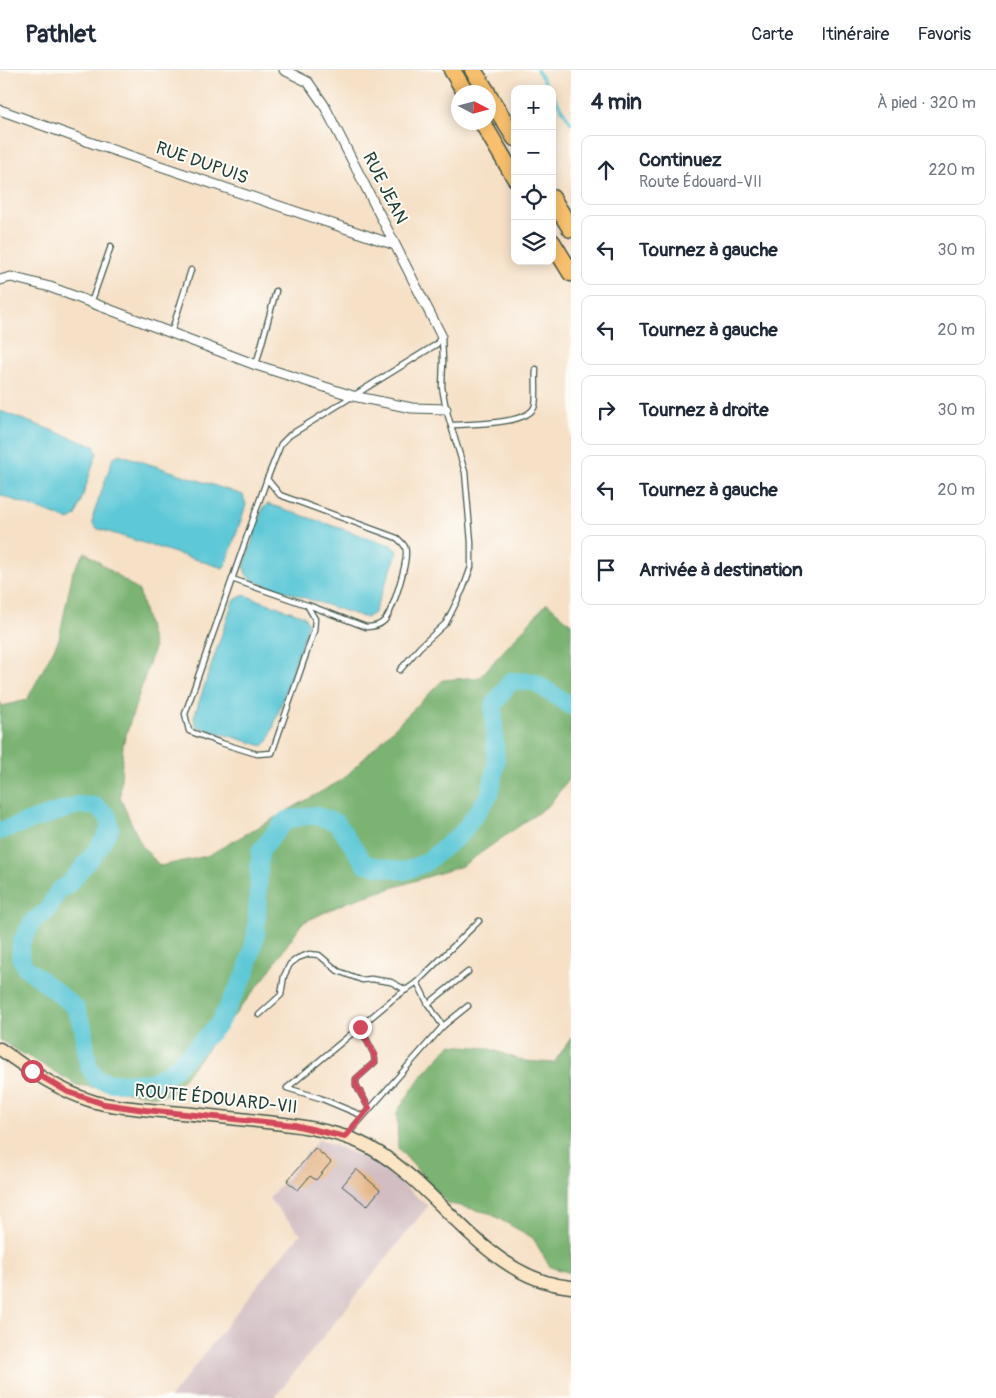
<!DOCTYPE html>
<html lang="fr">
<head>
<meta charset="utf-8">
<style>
  :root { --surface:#fff; --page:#f2f2f3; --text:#1f2937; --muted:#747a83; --line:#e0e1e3 }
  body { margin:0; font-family:Pangolin,sans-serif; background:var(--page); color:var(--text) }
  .controls { position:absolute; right:15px; top:15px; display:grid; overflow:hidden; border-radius:10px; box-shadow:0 2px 12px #0003 }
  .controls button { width:45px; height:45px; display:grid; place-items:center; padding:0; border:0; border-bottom:1px solid var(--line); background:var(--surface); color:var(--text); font:25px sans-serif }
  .compass { position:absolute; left:451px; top:15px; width:45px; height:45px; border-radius:50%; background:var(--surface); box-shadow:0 2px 12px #0003; rotate:96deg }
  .stop { position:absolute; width:15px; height:15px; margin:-11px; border:4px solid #d1495b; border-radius:50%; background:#fff }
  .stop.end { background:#d1495b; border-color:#fff; box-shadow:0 1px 5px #0008 }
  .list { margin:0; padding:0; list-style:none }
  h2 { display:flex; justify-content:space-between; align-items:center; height:65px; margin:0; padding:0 20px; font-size:21px }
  h2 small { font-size:16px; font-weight:400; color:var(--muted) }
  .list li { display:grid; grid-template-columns:32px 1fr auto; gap:15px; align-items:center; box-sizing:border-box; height:70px; margin:0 10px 10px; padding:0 10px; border:1px solid var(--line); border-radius:10px }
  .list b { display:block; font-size:19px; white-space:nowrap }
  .list p { margin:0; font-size:16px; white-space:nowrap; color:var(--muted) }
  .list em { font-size:16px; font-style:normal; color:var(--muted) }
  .icon { flex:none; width:28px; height:28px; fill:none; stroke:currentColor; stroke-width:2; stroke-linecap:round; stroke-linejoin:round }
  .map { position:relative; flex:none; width:571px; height:1328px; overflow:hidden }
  header { display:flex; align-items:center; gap:30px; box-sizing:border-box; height:70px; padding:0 25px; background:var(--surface); border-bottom:1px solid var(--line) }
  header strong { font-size:24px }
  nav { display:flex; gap:28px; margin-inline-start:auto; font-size:18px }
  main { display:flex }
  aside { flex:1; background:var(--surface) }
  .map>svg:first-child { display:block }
  .industrial { fill:#d2bec2 }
  .forest { fill:#7ab372; stroke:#4c7853 }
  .water { fill:#5dc8d7; stroke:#3e8286 }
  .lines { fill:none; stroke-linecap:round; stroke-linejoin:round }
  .stream { stroke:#5dc8d7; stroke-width:3 }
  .river { stroke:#5dc8d7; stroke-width:18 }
  .building { fill:#e5b78a }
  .lane-casing { stroke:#3f554a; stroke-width:7 }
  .street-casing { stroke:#3f554a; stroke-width:11 }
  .secondary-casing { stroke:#3f554a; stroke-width:15 }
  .highway-casing { stroke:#3f554a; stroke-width:19 }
  .lane { stroke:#fff; stroke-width:4.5 }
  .street { stroke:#fff; stroke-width:9 }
  .secondary { stroke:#fce5c4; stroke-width:12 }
  .highway { stroke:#f8bf6c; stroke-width:16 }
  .route { stroke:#d1495b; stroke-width:6 }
  .labels { text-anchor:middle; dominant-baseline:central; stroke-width:4; stroke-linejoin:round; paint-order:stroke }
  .street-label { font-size:18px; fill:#1f3d34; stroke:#fdfcf7 }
</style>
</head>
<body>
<header>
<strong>Pathlet</strong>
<nav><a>Carte</a><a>Itinéraire</a><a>Favoris</a></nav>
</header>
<main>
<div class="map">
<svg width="571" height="1328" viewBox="0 0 571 1328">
  <rect width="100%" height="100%" fill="#fdfcf7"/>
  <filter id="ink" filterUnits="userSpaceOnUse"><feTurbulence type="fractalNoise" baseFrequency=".02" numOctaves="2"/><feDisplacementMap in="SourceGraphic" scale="10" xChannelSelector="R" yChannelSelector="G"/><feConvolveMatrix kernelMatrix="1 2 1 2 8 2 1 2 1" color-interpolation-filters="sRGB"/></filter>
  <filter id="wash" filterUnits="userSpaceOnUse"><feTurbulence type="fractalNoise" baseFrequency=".0096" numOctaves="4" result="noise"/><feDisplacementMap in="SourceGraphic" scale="20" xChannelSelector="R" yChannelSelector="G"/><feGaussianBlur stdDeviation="1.12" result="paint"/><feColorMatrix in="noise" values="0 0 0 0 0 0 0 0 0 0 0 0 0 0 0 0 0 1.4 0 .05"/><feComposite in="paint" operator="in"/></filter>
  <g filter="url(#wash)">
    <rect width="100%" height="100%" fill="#f6e0c6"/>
    <!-- industrial -->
    <path class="industrial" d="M319,1069l58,24 51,43 -154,192h-104l105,-135 26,-29 -32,-35z"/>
    <!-- forest -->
    <g class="forest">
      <path d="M85,482l54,39 15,57 -31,96 -3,54 22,48 18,20 47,-10 135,-76 101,-100 37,-3 67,-74 24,21v152l-22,29 -87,61 -115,36 -45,21 -37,54 -94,117 -14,2 -80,-11 -77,-45v-338l2,4 25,-6 32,-61 14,-68z"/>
      <path d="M571,968v235l-21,-6 -17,-29 -44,-25 -42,-10 -49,-55 -1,-36 23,-34 30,-33 37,3 37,13 30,2z"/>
    </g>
    <!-- water -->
    <g class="water">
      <path d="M0,341l94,35 3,7 -21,63 -7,4 -69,-25z"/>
      <path d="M119,384l124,41 3,10 -20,59 -3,4 -127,-40 -3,-4v-8l20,-58z"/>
      <path d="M268,434l125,42 4,4v4l-23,59 -8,5 -112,-37 -8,-7 -2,-7 19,-59z"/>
      <path d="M244,525l60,21 4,8 -39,116 -6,6 -67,-20 -2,-9 39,-116z"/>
    </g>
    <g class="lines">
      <!-- stream -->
      <g class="stream">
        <path d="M537,0l12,19"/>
        <path d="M552,24l19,29"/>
      </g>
      <!-- river -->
      <path class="river" d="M0,761l78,-26 17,1 13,10 2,13 -13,21 -28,34 -11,7 -11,20 -14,10 -12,21 -1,15 5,10 50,40 8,20 5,38 9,14 15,4 40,-1 20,-11 46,-46 28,-52 10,-38 4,-84 26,-31 28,-5 23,8 28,41 39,7 21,-8 37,-30 28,-39 6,-32 -3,-56 18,-25 23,1 37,24"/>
    </g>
    <g id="blocks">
      <!-- building -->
      <g class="building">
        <path d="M315,1078l16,14 -15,18 -6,-4 -12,14 -11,-9z"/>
        <path d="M356,1099l24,21 -13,16 -25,-20z"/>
      </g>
    </g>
  </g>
  <g filter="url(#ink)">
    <use href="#blocks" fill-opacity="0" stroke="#3f554a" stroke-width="1"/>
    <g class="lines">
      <defs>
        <g id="lane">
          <path d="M91,233l20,-57"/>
          <path d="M171,263l20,-63"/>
          <path d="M256,295l20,-74"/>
          <path d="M451,355c17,-1 80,0 84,-20 2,-11 0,-25 1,-36"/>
          <path d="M232,509l75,26 8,14 -1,12 -42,122 -15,1 -36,-11 -32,-12 -4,-17 82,-235"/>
          <path d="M308,535l58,22c7,0 13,-1 18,-6 8,-8 26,-63 21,-74 -1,-3 -6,-7 -8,-9l-117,-43 -13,-16 14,-35 9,-9 147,-91 4,-9"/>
          <path d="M400,600l20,-23 26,-24 17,-34 8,-22v-25l-6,-70 -19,-63 -4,-22 1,-26 -1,-25"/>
          <path d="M417,912l62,-61"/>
          <path d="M428,934l40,-32"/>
          <path d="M259,945l22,-20 3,-19 6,-12 8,-6 11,-4 10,1 19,16 24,9 9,-1 20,3 15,8"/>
          <path d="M443,956l25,-20"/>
          <path d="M360,957l14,27 1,8 -19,17v6l13,23"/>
          <path d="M346,1066l97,-110 -15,-22 -11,-22 -24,17 -106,89 33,10 43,18"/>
        </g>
        <g id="street">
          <path d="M284,0l24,12 16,23 117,230"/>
          <path d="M0,40l92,33 303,102"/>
          <path d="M0,210l11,-3 39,10 206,78 97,31 59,12 34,1"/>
        </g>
        <path id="secondary" d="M0,979c29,21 61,43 95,53 25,6 50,7 75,10 35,3 70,7 105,11 29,3 58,8 84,19 78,35 122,137 212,145"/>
        <g id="highway">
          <path d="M452,0l13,22"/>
          <path d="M473,0l14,22"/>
          <path d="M488,25l27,43"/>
          <path d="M482,52l33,56"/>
          <path d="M552,128l19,31"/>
          <path d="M552,172l19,31"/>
        </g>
      </defs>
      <!-- lane casing -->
      <use href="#lane" class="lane-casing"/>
      <!-- street casing -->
      <use href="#street" class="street-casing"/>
      <!-- secondary casing -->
      <use href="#secondary" class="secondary-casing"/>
      <!-- highway casing -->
      <use href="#highway" class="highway-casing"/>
      <!-- lane -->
      <use href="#lane" class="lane"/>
      <!-- street -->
      <use href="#street" class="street"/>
      <!-- secondary -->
      <use href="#secondary" class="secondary"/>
      <!-- highway -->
      <use href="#highway" class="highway"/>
    </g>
  </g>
  <g class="lines" filter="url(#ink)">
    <!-- route -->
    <path class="route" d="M32,1001l36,21 36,12 41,6 149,15 51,12 24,-29 -13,-23v-6l19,-17 -1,-8 -14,-27"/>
  </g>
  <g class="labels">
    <!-- street labels -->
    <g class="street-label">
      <text transform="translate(202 93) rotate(19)">RUE DUPUIS</text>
      <text transform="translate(385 118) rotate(63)">RUE JEAN</text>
      <text transform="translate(216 1029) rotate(6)">ROUTE ÉDOUARD-VII</text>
    </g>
  </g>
</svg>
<div class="controls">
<button>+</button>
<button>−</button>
<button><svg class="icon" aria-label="locate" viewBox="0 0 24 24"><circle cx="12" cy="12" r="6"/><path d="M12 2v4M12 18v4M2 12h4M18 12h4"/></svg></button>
<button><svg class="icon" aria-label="layers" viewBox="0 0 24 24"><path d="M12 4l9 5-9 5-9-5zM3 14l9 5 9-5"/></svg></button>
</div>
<svg class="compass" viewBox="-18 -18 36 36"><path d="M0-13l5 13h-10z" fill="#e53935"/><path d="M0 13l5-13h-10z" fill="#747a83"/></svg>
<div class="stop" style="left:32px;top:1001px"></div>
<div class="stop end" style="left:360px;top:957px"></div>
</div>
<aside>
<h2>4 min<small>À pied · 320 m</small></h2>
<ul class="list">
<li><svg class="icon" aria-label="ahead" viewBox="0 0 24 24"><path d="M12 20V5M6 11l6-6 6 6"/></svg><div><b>Continuez</b><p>Route Édouard-VII</p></div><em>220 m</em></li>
<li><svg class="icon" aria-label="left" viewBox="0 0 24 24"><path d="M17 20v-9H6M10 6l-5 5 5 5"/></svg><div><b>Tournez à gauche</b></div><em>30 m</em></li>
<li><svg class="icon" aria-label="left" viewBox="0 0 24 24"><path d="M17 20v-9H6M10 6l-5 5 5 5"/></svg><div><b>Tournez à gauche</b></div><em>20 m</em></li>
<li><svg class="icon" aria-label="right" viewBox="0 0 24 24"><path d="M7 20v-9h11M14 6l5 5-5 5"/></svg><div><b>Tournez à droite</b></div><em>30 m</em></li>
<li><svg class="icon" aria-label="left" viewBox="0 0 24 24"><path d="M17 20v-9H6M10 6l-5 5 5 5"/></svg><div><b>Tournez à gauche</b></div><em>20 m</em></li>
<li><svg class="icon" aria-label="arrive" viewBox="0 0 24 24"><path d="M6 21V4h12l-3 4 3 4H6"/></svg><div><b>Arrivée à destination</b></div></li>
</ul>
</aside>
</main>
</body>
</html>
